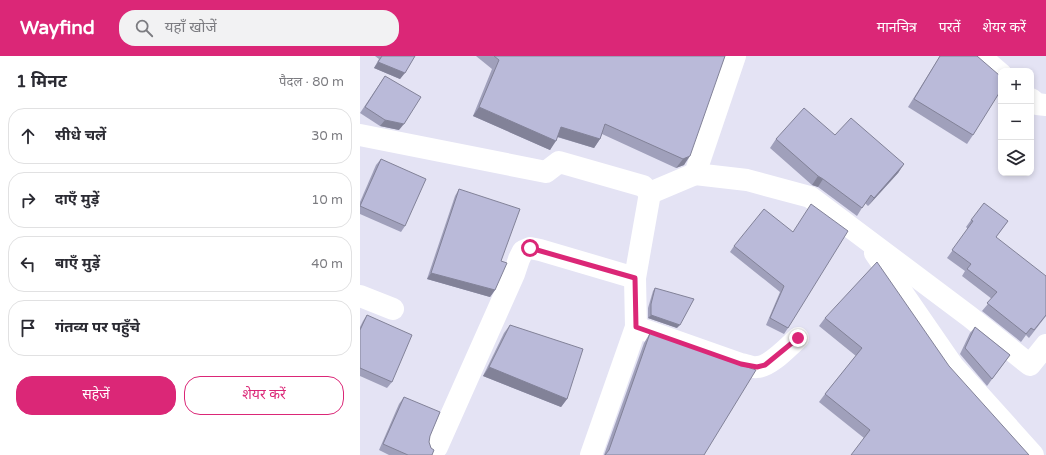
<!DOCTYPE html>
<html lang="hi">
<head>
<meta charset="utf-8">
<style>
  :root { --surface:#fff; --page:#f2f2f3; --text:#2b2b33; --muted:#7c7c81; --line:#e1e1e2; --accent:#db2777 }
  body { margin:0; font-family:"Varela Round","Noto Sans Devanagari",sans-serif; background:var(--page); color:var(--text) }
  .controls { position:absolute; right:12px; top:12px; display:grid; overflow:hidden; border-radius:8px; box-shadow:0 2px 6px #0003 }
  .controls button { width:36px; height:36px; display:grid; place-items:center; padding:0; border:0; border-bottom:1px solid var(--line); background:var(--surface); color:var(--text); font:20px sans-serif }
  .stop { position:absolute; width:12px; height:12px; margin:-9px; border:3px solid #db2777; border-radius:50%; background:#fff }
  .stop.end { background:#db2777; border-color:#fff; box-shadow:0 1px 4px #0008 }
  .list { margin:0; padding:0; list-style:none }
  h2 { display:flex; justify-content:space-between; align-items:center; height:52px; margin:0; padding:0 16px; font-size:17px }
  h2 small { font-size:13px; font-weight:400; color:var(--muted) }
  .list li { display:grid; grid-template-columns:26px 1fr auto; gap:12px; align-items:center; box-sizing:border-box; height:56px; margin:0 8px 8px; padding:0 8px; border:1px solid var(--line); border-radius:16px }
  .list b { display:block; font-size:15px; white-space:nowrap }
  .list em { font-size:13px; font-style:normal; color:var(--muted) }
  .actions { display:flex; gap:8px; padding:12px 16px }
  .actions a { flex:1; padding:9px 0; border:1px solid var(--accent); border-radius:16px; text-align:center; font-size:14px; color:var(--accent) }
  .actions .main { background:var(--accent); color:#fff }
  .icon { flex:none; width:22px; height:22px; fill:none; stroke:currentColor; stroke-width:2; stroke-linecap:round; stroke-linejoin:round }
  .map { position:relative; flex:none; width:686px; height:399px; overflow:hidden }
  header { display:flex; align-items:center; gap:24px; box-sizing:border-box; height:56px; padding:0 20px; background:var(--accent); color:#fff }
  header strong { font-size:19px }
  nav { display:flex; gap:22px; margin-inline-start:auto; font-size:14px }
  .search { width:280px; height:36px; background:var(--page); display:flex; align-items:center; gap:10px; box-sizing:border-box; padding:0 14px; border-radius:16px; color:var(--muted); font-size:15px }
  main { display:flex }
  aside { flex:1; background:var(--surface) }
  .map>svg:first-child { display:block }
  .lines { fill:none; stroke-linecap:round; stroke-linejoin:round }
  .minor { stroke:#fff; stroke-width:22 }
  .wall { fill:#a0a0bb }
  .shaded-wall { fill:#828298 }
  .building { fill:#babad9; stroke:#828298 }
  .route { stroke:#db2777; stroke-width:5 }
</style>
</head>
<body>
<header>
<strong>Wayfind</strong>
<div class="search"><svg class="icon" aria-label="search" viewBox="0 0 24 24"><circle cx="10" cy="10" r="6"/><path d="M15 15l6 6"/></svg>यहाँ खोजें</div>
<nav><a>मानचित्र</a><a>परतें</a><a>शेयर करें</a></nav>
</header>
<main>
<aside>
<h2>1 मिनट<small>पैदल · 80 m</small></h2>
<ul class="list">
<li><svg class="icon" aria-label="ahead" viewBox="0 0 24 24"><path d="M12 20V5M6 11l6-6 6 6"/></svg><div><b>सीधे चलें</b></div><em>30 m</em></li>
<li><svg class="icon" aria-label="right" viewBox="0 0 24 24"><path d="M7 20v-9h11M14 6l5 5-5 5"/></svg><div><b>दाएँ मुड़ें</b></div><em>10 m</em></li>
<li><svg class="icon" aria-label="left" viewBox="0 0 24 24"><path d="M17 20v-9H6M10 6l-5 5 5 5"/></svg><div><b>बाएँ मुड़ें</b></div><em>40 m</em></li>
<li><svg class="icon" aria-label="arrive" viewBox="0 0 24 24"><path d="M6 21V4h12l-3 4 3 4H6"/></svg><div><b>गंतव्य पर पहुँचे</b></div></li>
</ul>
<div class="actions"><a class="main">सहेजें</a><a>शेयर करें</a></div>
</aside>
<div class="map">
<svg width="686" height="399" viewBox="0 0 686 399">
  <rect width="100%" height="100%" fill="#e4e3f4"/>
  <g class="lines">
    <!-- minor -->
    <g class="minor">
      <path d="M620,0l21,18"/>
      <path d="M671,43l6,5 9,1"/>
      <path d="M0,79l186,37 13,-10 84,24 7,7"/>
      <path d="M335,118l52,6 63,17 160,120 60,48 16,-20"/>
      <path d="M515,197l78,113 80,89"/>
      <path d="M0,240l33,13"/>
      <path d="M276,271l105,37c5,1 11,4 16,3 13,0 32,-21 41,-29"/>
      <path d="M77,391l77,-173 5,-15 4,-8 7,-3 10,2 95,28"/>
      <path d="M231,399l45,-128 -1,-49 15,-85 45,-19 40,-118"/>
    </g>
  </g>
  <!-- wall -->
  <g class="wall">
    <path d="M15,0h40l-15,23 -26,-11 5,-9z"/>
    <path d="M116,0h249l-41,109 -8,3 -74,-34 -2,5 -6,9 -37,-11 -7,13 -77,-34 19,-47z"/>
    <path d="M580,0h37l-4,79 -6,9 -59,-37z"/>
    <path d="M25,20l14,54 -19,-4 -20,-13z"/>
    <path d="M475,79l69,29 -6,9 -30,33 -3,-3 -8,13 -39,-29 -6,-2 -42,-37 6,-9z"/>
    <path d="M21,103l24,67 -4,6 -41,-18v-12l16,-37z"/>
    <path d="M99,133l42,72 -6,29 -5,7 -63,-18 28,-83z"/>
    <path d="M611,164l37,1 -12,16 50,79 -17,22 -3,-3 -5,7 -39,-31 10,-12 -30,-23 3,-5 -18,-13 21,-29 -2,-2z"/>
    <path d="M433,176l-5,96 -4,6 -18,-9 14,-33 -50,-40 4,-6z"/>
    <path d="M295,232l22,40 -29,-10v-10l5,-17z"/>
    <path d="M7,259l25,67 -5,6 -27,-12v-49l3,-6z"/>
    <path d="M465,262l124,48 -85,72 -45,-36 6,-8 31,-38 -37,-30z"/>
    <path d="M150,269l57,74 -6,8 -78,-31 21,-43z"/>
    <path d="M615,271l35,28 -23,31 -27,-32 10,-21z"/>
    <path d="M290,277l54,122h-100l40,-112z"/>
    <path d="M44,341l26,39 -1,6 3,13h-43l-10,-5 20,-46z"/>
  </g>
  <!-- shaded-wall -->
  <g class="shaded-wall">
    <path d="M18,6l27,11 -5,6 -26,-11z"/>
    <path d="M119,51l77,34 -6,9 -77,-34z"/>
    <path d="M25,64l19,4 -5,6 -19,-4z"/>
    <path d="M201,71l39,12 -6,9 -39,-12z"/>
    <path d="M330,100l-6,9 -8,3 7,-9z"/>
    <path d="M544,108l-6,9 -30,33 6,-8z"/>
    <path d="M458,120l5,3 -5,8 -6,-2z"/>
    <path d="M71,217l64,17 -5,7 -63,-18z"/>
    <path d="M291,259l29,10 -3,3 -29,-10z"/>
    <path d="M129,311l78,32 -6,8 -78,-31z"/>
  </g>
  <!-- building -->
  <g class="building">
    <path d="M22,0h33l-10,17 -27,-11z"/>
    <path d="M134,0h231l-35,100 -7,3 -78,-35 -5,15 -39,-12 -5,14 -77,-34 20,-47z"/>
    <path d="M580,0h37l22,19 2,1v14l-28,45 -59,-36z"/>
    <path d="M25,20l36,21 -17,27 -19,-4 -20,-13z"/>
    <path d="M444,52l31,27 16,-17 53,46 -30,34 -3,-3 -9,13 -39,-29 -5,-3 -42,-37z"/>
    <path d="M21,103l45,20 -21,47 -45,-20z"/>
    <path d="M99,133l61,20 -19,52 6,2 -12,27 -64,-17z"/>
    <path d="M624,147l24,18 -12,16 50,39v39l-12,15 -3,-2 -5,6 -39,-31 10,-11 -30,-23 4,-5 -19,-14 21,-29 -2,-1z"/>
    <path d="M451,148l37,27 -60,97 -18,-10 14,-32 -50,-40 30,-37 29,23z"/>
    <path d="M517,206l72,104 80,89h-178l19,-25 -45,-36 37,-46 -37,-30z"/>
    <path d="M295,232l39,11 -14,26 -29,-10v-11z"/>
    <path d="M7,259l45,20 -20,47 -32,-14v-38z"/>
    <path d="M150,269l73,24 -16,50 -78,-32z"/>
    <path d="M615,271l35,28 -18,24 -27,-31z"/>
    <path d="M290,277l106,37 -52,85h-99l4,-5z"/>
    <path d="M44,341l36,15 -10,24 -1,6 2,6 3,2 -2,5h-24l-25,-11z"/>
  </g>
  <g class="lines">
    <!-- route -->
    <path class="route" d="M170,192l105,30 1,49 105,37 16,3 8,-2 33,-27"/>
  </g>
</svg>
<div class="controls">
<button>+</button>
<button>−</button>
<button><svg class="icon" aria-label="layers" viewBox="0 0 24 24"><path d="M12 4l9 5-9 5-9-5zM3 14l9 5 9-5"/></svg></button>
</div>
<div class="stop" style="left:170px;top:192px"></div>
<div class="stop end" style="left:438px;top:282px"></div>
</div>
</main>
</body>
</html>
